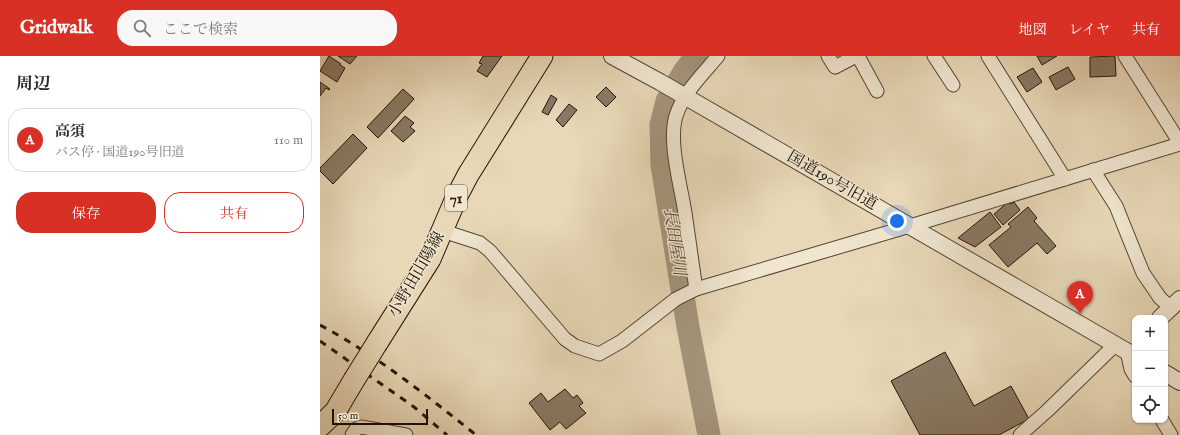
<!DOCTYPE html>
<html lang="ja">
<head>
<meta charset="utf-8">
<style>
  :root { --surface:#fff; --page:#f7f7f7; --text:#2b2b33; --muted:#7c7c81; --line:#e1e1e2; --accent:#d93025 }
  body { margin:0; font-family:"IM FELL English","Noto Serif JP",serif; background:var(--page); color:var(--text) }
  .controls { position:absolute; right:12px; bottom:12px; display:grid; overflow:hidden; border-radius:8px; box-shadow:0 1px 3px #0004 }
  .controls button { width:36px; height:36px; display:grid; place-items:center; padding:0; border:0; border-bottom:1px solid var(--line); background:var(--surface); color:var(--text); font:20px sans-serif }
  .scale { position:absolute; left:12px; bottom:10px; width:96px; box-sizing:border-box; padding-left:4px; border:2px solid #231308; border-top:0; font-size:11px; line-height:14px; white-space:nowrap; color:#231308; -webkit-text-stroke:3px #f0e6d0; paint-order:stroke }
  .you { position:absolute; left:577px; top:165px; width:14px; height:14px; margin:-10px; border:3px solid #fff; border-radius:50%; background:#1a73e8; box-shadow:0 0 0 6px #1a73e833 }
  .badge { display:grid; place-items:center; width:26px; height:26px; border-radius:50%; background:var(--accent); color:#fff; font-size:13px; font-weight:700 }
  .pin { position:absolute; translate:-50% -33px; filter:drop-shadow(0 1px 2px #0008) }
  .pin::after { content:''; position:absolute; top:21px; width:14px; height:12px; background:inherit; clip-path:polygon(0 0,100% 0,50% 100%) }
  .list { margin:0; padding:0; list-style:none }
  h2 { display:flex; justify-content:space-between; align-items:center; height:52px; margin:0; padding:0 16px; font-size:17px }
  h2 small { font-size:13px; font-weight:400; color:var(--muted) }
  .list li { display:grid; grid-template-columns:26px 1fr auto; gap:12px; align-items:center; box-sizing:border-box; height:64px; margin:0 8px 8px; padding:0 8px; border:1px solid var(--line); border-radius:16px }
  .list b { display:block; font-size:15px; white-space:nowrap }
  .list p { margin:0; font-size:13px; white-space:nowrap; color:var(--muted) }
  .list em { font-size:13px; font-style:normal; color:var(--muted) }
  .actions { display:flex; gap:8px; padding:12px 16px }
  .actions a { flex:1; padding:9px 0; border:1px solid var(--accent); border-radius:16px; text-align:center; font-size:14px; color:var(--accent) }
  .actions .main { background:var(--accent); color:#fff }
  .icon { flex:none; width:22px; height:22px; fill:none; stroke:currentColor; stroke-width:2; stroke-linecap:round; stroke-linejoin:round }
  .map { position:relative; flex:none; width:860px; height:379px; overflow:hidden }
  header { display:flex; align-items:center; gap:24px; box-sizing:border-box; height:56px; padding:0 20px; background:var(--accent); color:#fff }
  header strong { font-size:19px }
  nav { display:flex; gap:22px; margin-inline-start:auto; font-size:14px }
  .search { width:280px; height:36px; background:var(--page); display:flex; align-items:center; gap:10px; box-sizing:border-box; padding:0 14px; border-radius:16px; color:var(--muted); font-size:15px }
  main { display:flex }
  aside { flex:1; background:var(--surface) }
  .map>svg:first-child { display:block }
  .lines { fill:none; stroke-linecap:round; stroke-linejoin:round }
  .river { stroke:#a5957c; stroke-width:23 }
  .building { fill:#897963; stroke:#231308 }
  .minor-casing { stroke:#544434; stroke-width:15 }
  .tertiary-casing { stroke:#544434; stroke-width:18 }
  .primary-casing { stroke:#231308; stroke-width:23 }
  .minor { stroke:#f0e6d0; stroke-width:13 }
  .tertiary { stroke:#f0e6d0; stroke-width:16 }
  .primary { stroke:#e8d8b7; stroke-width:21 }
  .rail { stroke:#231308; stroke-width:3; stroke-dasharray:7 7; stroke-linecap:butt }
  .primary-bridge-casing { stroke:#231308; stroke-width:23; stroke-linecap:butt }
  .primary-bridge { stroke:#e8d8b7; stroke-width:21 }
  .labels { text-anchor:middle; dominant-baseline:central; stroke-width:3; stroke-linejoin:round; paint-order:stroke }
  .shield { fill:#f0e6d0; stroke:#605244; stroke-width:1 }
  .shield-label { font-size:15px; font-weight:bold; fill:#231308 }
  .street-label { font-size:16px; fill:#231308; stroke:#f0e6d0 }
  .water-label { font-size:17px; font-style:italic; fill:#574736; stroke:#f0e6d0 }
</style>
</head>
<body>
<header>
<strong>Gridwalk</strong>
<div class="search"><svg class="icon" aria-label="search" viewBox="0 0 24 24"><circle cx="10" cy="10" r="6"/><path d="M15 15l6 6"/></svg>ここで検索</div>
<nav><a>地図</a><a>レイヤ</a><a>共有</a></nav>
</header>
<main>
<aside>
<h2>周辺<small></small></h2>
<ul class="list">
<li><span class="badge">A</span><div><b>高須</b><p>バス停 · 国道190号旧道</p></div><em>110 m</em></li>
</ul>
<div class="actions"><a class="main">保存</a><a>共有</a></div>
</aside>
<div class="map">
<svg width="860" height="379" viewBox="0 0 860 379">
  <rect width="100%" height="100%" fill="#e8d8b7"/>
  <filter id="stains"><feTurbulence type="fractalNoise" baseFrequency=".005" numOctaves="4"/><feColorMatrix values="0 0 0 0 .2 0 0 0 0 .09 0 0 0 0 .02 0 0 0 .5 -.17"/></filter>
  <radialGradient id="worn" r=".72"><stop offset=".6" stop-color="#630" stop-opacity="0"/><stop offset="1" stop-color="#630" stop-opacity=".3"/></radialGradient>
  <g class="lines">
    <!-- river -->
    <path class="river" d="M376,0l-12,16 -17,29 -6,24 1,40 26,162 21,108"/>
  </g>
  <!-- building -->
  <g class="building">
    <path d="M9,0l12,8 -1,1 5,3 -8,14 -17,-11z"/>
    <path d="M18,0h19l-7,8z"/>
    <path d="M163,0h19l-15,21 -10,-6 5,-7 -3,-1z"/>
    <path d="M717,0h20l-15,9z"/>
    <path d="M795,0l1,20 -26,1v-20z"/>
    <path d="M748,11l7,12 -19,11 -7,-13z"/>
    <path d="M713,12l9,14 -15,10 -10,-15z"/>
    <path d="M0,26l10,7 -1,1 -3,-2 -6,8z"/>
    <path d="M286,31l10,10 -10,10 -10,-10z"/>
    <path d="M83,33l11,10 -36,39 -11,-11z"/>
    <path d="M231,39l6,4 -9,16 -6,-3z"/>
    <path d="M249,48l8,6 -14,17 -7,-7z"/>
    <path d="M85,60l9,7 -4,4 5,4 -12,11 -12,-11z"/>
    <path d="M33,78l14,14 -34,36 -13,-13v-3z"/>
    <path d="M688,146l3,2 3,-2 6,8 -17,15 -9,-11z"/>
    <path d="M708,151l9,11 -3,3 22,25 -9,8 -10,-11 -29,24 -19,-22 22,-18 -3,-3z"/>
    <path d="M670,156l11,15 -26,20 -17,-9z"/>
    <path d="M625,296l29,54 37,-20 18,33 -30,16h-79l-29,-54z"/>
    <path d="M245,333l8,9 4,-3 6,8 -4,3 7,7 -20,16 -6,-7 -10,8 -21,-27 12,-10 7,9z"/>
  </g>
  <g class="lines">
    <defs>
      <g id="minor">
        <path d="M508,0l7,11 21,-11"/>
        <path d="M538,0l19,35"/>
        <path d="M614,0l19,29"/>
        <path d="M668,0l77,123"/>
        <path d="M805,0l55,87"/>
        <path d="M773,114l23,36 27,67 17,25 11,10"/>
        <path d="M123,175l37,12 10,8 75,88 10,7 24,8 23,-13 54,-42 20,-10 214,-63 270,-82"/>
        <path d="M376,233c-4,-25 -7,-50 -11,-76 -4,-27 -17,-71 -9,-97 7,-23 27,-42 42,-60"/>
        <path d="M807,295l4,18 4,7"/>
        <path d="M842,364l9,15"/>
        <path d="M32,379l4,-6 5,-2 45,8"/>
        <path d="M700,379l27,-24 68,-66"/>
      </g>
      <g id="tertiary">
        <path d="M292,0l48,26 475,274"/>
        <path d="M840,262l20,-19"/>
        <path d="M845,317l15,9"/>
      </g>
      <g id="primary">
        <path d="M57,287l53,-84 27,-63 11,-21 74,-119"/>
        <path d="M0,370l15,-14 19,-32"/>
      </g>
    </defs>
    <!-- minor casing -->
    <use href="#minor" class="minor-casing"/>
    <!-- tertiary casing -->
    <use href="#tertiary" class="tertiary-casing"/>
    <!-- primary casing -->
    <use href="#primary" class="primary-casing"/>
    <!-- minor -->
    <use href="#minor" class="minor"/>
    <!-- tertiary -->
    <use href="#tertiary" class="tertiary"/>
    <!-- primary -->
    <use href="#primary" class="primary"/>
    <!-- rail -->
    <g class="rail">
      <path d="M0,269c56,30 106,70 156,110"/>
      <path d="M0,285l94,66 33,28"/>
    </g>
    <defs>
      <path id="primary-bridge" d="M34,324l23,-37"/>
    </defs>
    <!-- primary-bridge casing -->
    <use href="#primary-bridge" class="primary-bridge-casing"/>
    <!-- primary-bridge -->
    <use href="#primary-bridge" class="primary-bridge"/>
  </g>
  <g class="labels">
    <!-- shield labels -->
    <rect class="shield" x="125" y="129" width="22" height="26" rx="3"/>
    <g class="shield-label">
      <text x="136" y="142">71</text>
    </g>
    <!-- street labels -->
    <g class="street-label">
      <text transform="translate(512 125) rotate(30)">国道190号旧道</text>
      <text transform="translate(97 219) rotate(-60)">小野田山陽線</text>
    </g>
    <!-- water labels -->
    <g class="water-label">
      <text transform="translate(354 186) rotate(81)">長田屋川</text>
    </g>
  </g>
  <rect width="100%" height="100%" filter="url(#stains)"/>
  <rect width="100%" height="100%" fill="url(#worn)"/>
</svg>
<div class="controls">
<button>+</button>
<button>−</button>
<button><svg class="icon" aria-label="locate" viewBox="0 0 24 24"><circle cx="12" cy="12" r="6"/><path d="M12 2v4M12 18v4M2 12h4M18 12h4"/></svg></button>
</div>
<div class="scale">50 m</div>
<div class="you"></div>
<div class="pin badge" style="left:760px;top:258px">A</div>
</div>
</main>
</body>
</html>
